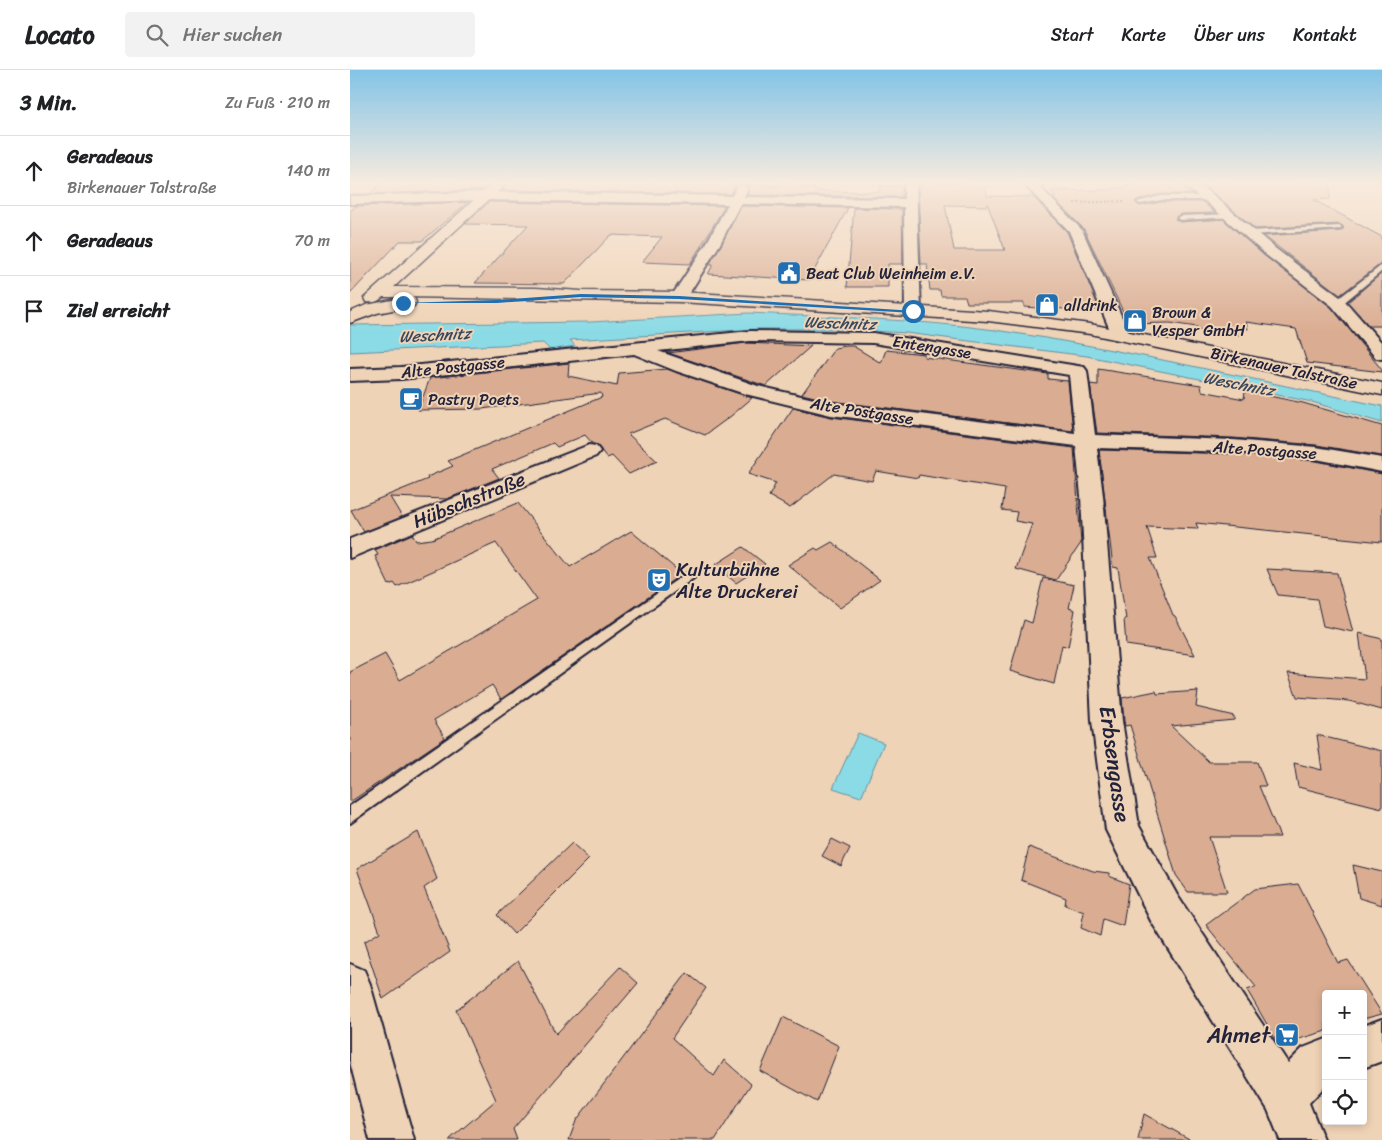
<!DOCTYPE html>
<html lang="de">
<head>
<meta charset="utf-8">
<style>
  :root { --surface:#fff; --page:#f2f2f2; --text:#202124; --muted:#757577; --line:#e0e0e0 }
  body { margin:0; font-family:Sriracha,sans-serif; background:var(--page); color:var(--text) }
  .controls { position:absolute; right:15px; bottom:15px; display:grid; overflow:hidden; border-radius:5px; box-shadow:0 2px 8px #0003 }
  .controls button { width:45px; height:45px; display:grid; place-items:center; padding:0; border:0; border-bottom:1px solid var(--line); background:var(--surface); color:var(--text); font:25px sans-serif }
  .stop { position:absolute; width:15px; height:15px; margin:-11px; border:4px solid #1f6fb2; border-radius:50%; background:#fff }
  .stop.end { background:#1f6fb2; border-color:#fff; box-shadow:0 1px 5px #0008 }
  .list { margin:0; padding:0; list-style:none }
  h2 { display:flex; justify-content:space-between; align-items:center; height:65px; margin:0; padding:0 20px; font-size:21px }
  h2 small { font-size:16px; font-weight:400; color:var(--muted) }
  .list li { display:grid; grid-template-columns:32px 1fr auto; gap:15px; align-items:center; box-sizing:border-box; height:70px; padding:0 20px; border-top:1px solid var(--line) }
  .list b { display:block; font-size:19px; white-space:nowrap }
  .list p { margin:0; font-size:16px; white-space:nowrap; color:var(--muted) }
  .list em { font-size:16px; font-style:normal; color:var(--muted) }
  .icon { flex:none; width:28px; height:28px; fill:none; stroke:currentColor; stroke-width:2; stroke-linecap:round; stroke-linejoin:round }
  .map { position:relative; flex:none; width:1032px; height:1070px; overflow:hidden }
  header { display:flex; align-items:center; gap:30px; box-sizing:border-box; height:70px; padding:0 25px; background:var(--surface); border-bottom:1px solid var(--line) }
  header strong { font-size:24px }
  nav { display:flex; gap:28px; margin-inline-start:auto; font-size:18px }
  .search { width:350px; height:45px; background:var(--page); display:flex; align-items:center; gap:12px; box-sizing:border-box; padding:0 18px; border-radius:5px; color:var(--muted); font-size:19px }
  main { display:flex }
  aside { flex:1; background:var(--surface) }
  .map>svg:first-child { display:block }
  .water { fill:#8bdbe6; stroke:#6191a2 }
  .building { fill:#daad92; stroke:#22223b; fill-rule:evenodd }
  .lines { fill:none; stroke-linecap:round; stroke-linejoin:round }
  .service-casing { stroke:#22223b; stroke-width:4 }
  .minor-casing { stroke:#22223b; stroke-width:4 }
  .secondary-casing { stroke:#22223b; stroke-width:3 }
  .path { stroke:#22223b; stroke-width:2; stroke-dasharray:2 2; stroke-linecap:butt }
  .service { fill:#efd3b6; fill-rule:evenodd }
  .minor { fill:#efd3b6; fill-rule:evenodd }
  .secondary { fill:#efd3b6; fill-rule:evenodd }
  .route { fill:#1f6fb2 }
  .labels { text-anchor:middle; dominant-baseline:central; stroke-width:4; stroke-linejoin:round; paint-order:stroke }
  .far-poi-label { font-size:16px; fill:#22223b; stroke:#efd3b6; text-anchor:start }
  .far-water-label { font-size:16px; font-style:italic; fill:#37475d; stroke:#efd3b6 }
  .far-street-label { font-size:16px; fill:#22223b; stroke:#efd3b6 }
  .street-label { font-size:19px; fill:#22223b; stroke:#efd3b6 }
  .poi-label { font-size:19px; fill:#22223b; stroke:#efd3b6; text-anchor:start }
  .near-street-label { font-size:22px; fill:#22223b; stroke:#efd3b6 }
  .near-poi-label { font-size:22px; fill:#22223b; stroke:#efd3b6; text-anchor:end }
</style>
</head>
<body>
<header>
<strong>Locato</strong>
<div class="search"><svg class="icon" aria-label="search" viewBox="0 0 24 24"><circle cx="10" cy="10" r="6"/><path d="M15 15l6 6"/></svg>Hier suchen</div>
<nav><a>Start</a><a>Karte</a><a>Über uns</a><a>Kontakt</a></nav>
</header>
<main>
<aside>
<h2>3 Min.<small>Zu Fuß · 210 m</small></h2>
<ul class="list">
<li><svg class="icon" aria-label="ahead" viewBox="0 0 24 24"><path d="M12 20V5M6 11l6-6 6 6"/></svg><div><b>Geradeaus</b><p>Birkenauer Talstraße</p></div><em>140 m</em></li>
<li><svg class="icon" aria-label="ahead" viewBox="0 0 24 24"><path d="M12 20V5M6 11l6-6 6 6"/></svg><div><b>Geradeaus</b></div><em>70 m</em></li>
<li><svg class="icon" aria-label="arrive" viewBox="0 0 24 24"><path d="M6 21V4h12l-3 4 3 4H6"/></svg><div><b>Ziel erreicht</b></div></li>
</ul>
</aside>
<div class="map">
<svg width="1032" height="1070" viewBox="0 0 1032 1070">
  <rect width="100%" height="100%" fill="#efd3b6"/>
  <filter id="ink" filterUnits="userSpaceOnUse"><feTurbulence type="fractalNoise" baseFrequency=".02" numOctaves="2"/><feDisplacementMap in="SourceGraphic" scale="10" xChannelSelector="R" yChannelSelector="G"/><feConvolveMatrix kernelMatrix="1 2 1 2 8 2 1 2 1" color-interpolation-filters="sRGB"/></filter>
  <g filter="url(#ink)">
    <!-- water -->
    <g class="water">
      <path d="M399,243c82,4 164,6 246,17 130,19 258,50 387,76v17l-70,-21 -225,-46 -181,-23 -67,-4h-81l-188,11 5,6 -25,4 -7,-7 -193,9v-27l241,-3z"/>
      <path d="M508,663l26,10 -23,54 -28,-9z"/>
    </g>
    <!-- building -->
    <g class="building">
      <path d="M33,112h108l-9,8 -112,4z"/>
      <path d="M160,112h225l-2,3h3l-5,9 -229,-4z"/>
      <path d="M432,112h22l-2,6h13l-1,3 66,1v-6h22v11h-47v-2l-1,1 -107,-1 3,-8 -3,-2 33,1z"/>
      <path d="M572,112h64l1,14 46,1 34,35 33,78 -62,-2 -14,-1v-4h-57l-2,-7h-24l-1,-6h-10l-3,-26h-6l-3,-78h4zM637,133l18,47h-51l-9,-45 42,1z"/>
      <path d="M781,112h46l15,12h-31l-24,6 -2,2 5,4 21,-4h42l12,11 -35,1 -5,5 5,3 43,-3 42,37 66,51 51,63v2l-75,-9 -11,-34 -50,-7 2,7 -8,-1 1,7 -44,-5v-3l-27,-4 -41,1 -45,-95 -32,-32h4l-5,-6 62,-1 -1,-2h11l5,-1 -3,-2h8z"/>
      <path d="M848,112h132v17l-16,1 68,37v26l-42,32 -76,-59 77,-5 2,-5 -4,-2 -84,5 -41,-35z"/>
      <path d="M118,132l-46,39h-22l-50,53v-83l6,-5z"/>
      <path d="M139,132l236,4 -35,58 -48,-2 20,-25 -51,-2 -47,49 -89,-1 53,-58 -63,-1z"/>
      <path d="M391,136l107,2 -39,72 -101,-6 5,-9h-4z"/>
      <path d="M504,138l48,1 1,55h-15v23h-41z"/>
      <path d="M1032,203v53h-13l-21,-24z"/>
      <path d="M396,273l65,3 -45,40 -98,-33z"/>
      <path d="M496,276h7l28,17 5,-13 38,4v3l124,17v5l20,2 5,50 -242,-30 -29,-7 33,-46z"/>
      <path d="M219,293l-1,13 49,10 2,-13 48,-4 85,29 -21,18 -26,19 -40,-16 -37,15 29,27 -28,13 -17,-18 -5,2 -10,-13 -4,-1 -8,-9 -28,12 -4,-4 -61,26 7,9 -52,21 -57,-2 12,20 -38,15 -13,-22 77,-31 -1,-2 26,-11 -5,-5 154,-64 -1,-4 -119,16 -64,1 12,-32z"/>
      <path d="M748,299l103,16 1,6 42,8 1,-8 58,12 79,23v30l-66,-11 -83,-7 -136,-5 -7,-49 8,1z"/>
      <path d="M443,338l38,9 243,31 7,95 -25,37 -40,-11 16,-45 -17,-3 2,-9 -15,-2 3,-21 -86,-14 -1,3 -42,-7 -4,10 -38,-7 -44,34 -21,-12 7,-13 -28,-9z"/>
      <path d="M749,380l134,4 83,7 66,13v68l-186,-19 2,6 -51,-2 10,31h-7l23,57 2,1 20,39 -69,-10 -2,-26h2l-8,-51 -5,-1z"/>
      <path d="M168,433l52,64 61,-36 51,43 -181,125 -9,-14 -58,35 11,18 -95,64v-130l35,-18 15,26 137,-80 -41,-57 -99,44 -3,-4 -5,2 -14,-29 3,-1 -3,-5 37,-16 4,7 16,-2z"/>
      <path d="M482,472l48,38 -40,28 -52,-43 27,-17 3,2z"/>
      <path d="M393,477l22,17 -29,19 -21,-18z"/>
      <path d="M917,499l70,4 16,59 -30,-6 -6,-27 -39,-4z"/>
      <path d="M693,508l31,7 -5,23 6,2 -4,22 -3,15 -6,-2 -8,39 -44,-13 14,-51 8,3z"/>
      <path d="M1009,563l23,6v71l-33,-9 -52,-4 -9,-24 77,6z"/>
      <path d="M806,621l1,3 41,-3 -2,16 38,9v4l-63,6 38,36h48l9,24h-7l21,51h-71l18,55h-39l-12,-17 -46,-150 -5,1 -1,-5 -2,-23z"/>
      <path d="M967,665l65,16v57l-84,-21 -4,-24 28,7z"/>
      <path d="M68,762l19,47 -13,9 26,64 -67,47 -19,-57 16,-10 -23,-63z"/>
      <path d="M482,769l18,9 -9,18 -19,-10z"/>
      <path d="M222,773l17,16 -75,75 -17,-19z"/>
      <path d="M679,777l64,24 16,2v3l20,8 -6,42 -20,-7 -3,17 -19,-8 3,-16 -19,-7 1,-7 -45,-18z"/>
      <path d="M1003,795l29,7v33l-23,-7z"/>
      <path d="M948,814l40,79 10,-3 34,54 -19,5v-25h-37v37l-47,14 -32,-55 9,-3 -50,-62 49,-36z"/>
      <path d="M168,891l38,73 64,-67 18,16 -125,146 4,11h-68l47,-40 -40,-90z"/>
      <path d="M337,903l19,15 -34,50 42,38 10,-16 27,24 -36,56h-146l7,-19z"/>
      <path d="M433,947l56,29 -22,56 -57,-31z"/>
      <path d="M794,1044l47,26h-53z"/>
    </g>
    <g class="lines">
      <defs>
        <g id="service">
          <path d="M811,126h48l3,2 -3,2h-48l-21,4 -3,-2z"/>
          <path d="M882,144l2,3 -54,3 -3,-2 3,-2z"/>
          <path d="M989,156l3,2 -1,1 -91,6 -3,-2 3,-2z"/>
          <path d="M1032,195v6l-41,34h-6v-4z"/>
          <path d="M341,500l4,1 2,3 -2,3 -345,246v-17z"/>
        </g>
        <g id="minor">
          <path d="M554,112h12l5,129 -2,3h-12l-2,-3 -1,-104 -164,-3 -20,40 -35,56h-12l-2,-3 35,-53 22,-40 -241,-4 -137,4v-8l137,-4 245,4 6,-11 4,-1 6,4 -4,9 160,2z"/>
          <path d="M672,112h13l47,48 48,105 -3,4h-12l-3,-4 -43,-104z"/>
          <path d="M829,112h15l19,13 63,54 68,51 38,43v16l-6,-1 -44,-52 -66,-51 -61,-54z"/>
          <path d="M400,261l123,2 211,34 3,4 8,64 138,5 83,7 66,11v14l-66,-13 -83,-7 -136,-4 6,48 19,225 17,105 38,69 111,168 15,-15 23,-9v46l-17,18 15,37h-44l-12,-30 -117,-189 -45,-91 -14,-109 -11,-225 -5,-50 -245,-31 -86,-21 -69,-23 -42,-17 -233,25 -51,2v-12l51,-2zM400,271l123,2 196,32 6,58 -244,-30 -73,-17 -100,-35z"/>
          <path d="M239,375l7,1 4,5 -4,5 -246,102v-19z"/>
          <path d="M0,894l14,6 6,14 44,156h-44l-20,-78z"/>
          <path d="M1032,949v42l-19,7v-42z"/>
        </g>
        <path id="secondary" d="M144,112h14l-114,105 142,1 45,3 98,1 309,19 102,13 292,59v12l-292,-61 -102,-13 -309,-19 -271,-5 6,1 2,4 -2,4 -37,7 -27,10v-11l16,-7 42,-8h-25c-6,5 -9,6 -17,5l-2,-4z"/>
      </defs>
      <!-- service casing -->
      <use href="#service" class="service-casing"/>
      <!-- minor casing -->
      <use href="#minor" class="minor-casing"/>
      <!-- secondary casing -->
      <use href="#secondary" class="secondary-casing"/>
      <!-- path -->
      <path class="path" d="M724,133l51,-2"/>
      <!-- service -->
      <use href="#service" class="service"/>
      <!-- minor -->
      <use href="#minor" class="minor"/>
      <!-- secondary -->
      <use href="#secondary" class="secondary"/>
    </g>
  </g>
  <!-- sky -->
  <linearGradient id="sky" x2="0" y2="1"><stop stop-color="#83c4e7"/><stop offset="0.43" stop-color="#f8ebde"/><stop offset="1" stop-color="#f8ebde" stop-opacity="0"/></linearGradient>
  <rect width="1032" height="262" fill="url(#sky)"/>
  <!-- route -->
  <path class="route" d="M231,224l98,2 237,15 -3,2 -234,-14 -98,-2 -84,6h-96l96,-3z"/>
  <!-- icons -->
  <defs>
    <symbol id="civic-square" viewBox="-11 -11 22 22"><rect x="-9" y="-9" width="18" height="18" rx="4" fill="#1f6fb2" stroke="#efd3b6"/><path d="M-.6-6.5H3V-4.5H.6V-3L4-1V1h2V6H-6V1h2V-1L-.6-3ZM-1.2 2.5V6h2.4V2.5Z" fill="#fff"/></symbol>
    <symbol id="shop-square" viewBox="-11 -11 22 22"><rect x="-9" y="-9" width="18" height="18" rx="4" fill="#1f6fb2" stroke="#efd3b6"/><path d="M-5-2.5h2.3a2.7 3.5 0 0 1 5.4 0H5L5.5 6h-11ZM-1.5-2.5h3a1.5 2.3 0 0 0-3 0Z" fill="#fff"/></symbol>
    <symbol id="cafe-square" viewBox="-11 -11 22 22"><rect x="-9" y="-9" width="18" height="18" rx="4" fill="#1f6fb2" stroke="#efd3b6"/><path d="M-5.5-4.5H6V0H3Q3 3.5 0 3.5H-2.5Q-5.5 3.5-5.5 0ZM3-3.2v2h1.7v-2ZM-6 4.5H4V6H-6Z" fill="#fff"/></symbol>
    <symbol id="theatre-square" viewBox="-11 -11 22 22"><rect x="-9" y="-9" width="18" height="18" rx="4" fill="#1f6fb2" stroke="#efd3b6"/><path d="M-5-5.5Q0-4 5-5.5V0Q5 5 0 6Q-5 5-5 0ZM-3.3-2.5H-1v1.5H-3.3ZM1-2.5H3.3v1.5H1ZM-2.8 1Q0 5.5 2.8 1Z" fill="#fff"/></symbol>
    <symbol id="supermarket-square" viewBox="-11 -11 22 22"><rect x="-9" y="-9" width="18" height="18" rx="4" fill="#1f6fb2" stroke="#efd3b6"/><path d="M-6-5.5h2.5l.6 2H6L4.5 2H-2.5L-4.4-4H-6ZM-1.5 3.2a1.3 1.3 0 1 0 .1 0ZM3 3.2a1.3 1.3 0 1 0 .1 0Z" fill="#fff"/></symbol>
  </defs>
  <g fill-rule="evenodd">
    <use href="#civic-square" x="425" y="189" width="28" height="28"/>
    <use href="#shop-square" x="683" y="221" width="28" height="28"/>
    <use href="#shop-square" x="771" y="237" width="28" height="28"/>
    <use href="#cafe-square" x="47" y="315" width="28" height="28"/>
    <use href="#theatre-square" x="295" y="496" width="28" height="28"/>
    <use href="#supermarket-square" x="923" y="951" width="28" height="28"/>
  </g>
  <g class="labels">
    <!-- far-poi labels -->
    <g class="far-poi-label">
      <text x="456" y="203">Beat Club Weinheim e.V.</text>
      <text x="714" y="235">alldrink</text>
      <text x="802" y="242">Brown &amp;<tspan x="802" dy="18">Vesper GmbH</tspan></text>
      <text x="78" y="329">Pastry Poets</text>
    </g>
    <!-- far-water labels -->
    <g class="far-water-label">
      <text transform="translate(490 253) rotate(2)">Weschnitz</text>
      <text transform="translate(85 265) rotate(-3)">Weschnitz</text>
      <text transform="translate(889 314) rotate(11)">Weschnitz</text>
    </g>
    <!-- far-street labels -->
    <g class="far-street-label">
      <text transform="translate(582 277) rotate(9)">Entengasse</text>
      <text transform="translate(103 297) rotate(-6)">Alte Postgasse</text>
      <text transform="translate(934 298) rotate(12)">Birkenauer Talstraße</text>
      <text transform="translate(512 341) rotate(9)">Alte Postgasse</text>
      <text transform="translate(915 380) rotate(4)">Alte Postgasse</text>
    </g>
    <!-- street labels -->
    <g class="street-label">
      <text transform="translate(119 430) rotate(-22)">Hübschstraße</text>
    </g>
    <!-- poi labels -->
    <g class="poi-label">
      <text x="326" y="499">Kulturbühne<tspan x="326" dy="22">Alte Druckerei</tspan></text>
    </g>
    <!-- near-street labels -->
    <g class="near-street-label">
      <text transform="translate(765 694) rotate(82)">Erbsengasse</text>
    </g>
    <!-- near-poi labels -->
    <g class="near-poi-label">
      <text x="920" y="965">Ahmet</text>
    </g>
  </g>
</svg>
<div class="controls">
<button>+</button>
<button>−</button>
<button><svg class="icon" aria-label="locate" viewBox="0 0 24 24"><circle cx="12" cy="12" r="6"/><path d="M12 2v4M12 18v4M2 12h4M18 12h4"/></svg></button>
</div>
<div class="stop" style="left:563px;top:241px"></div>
<div class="stop end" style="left:53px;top:233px"></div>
</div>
</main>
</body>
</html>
